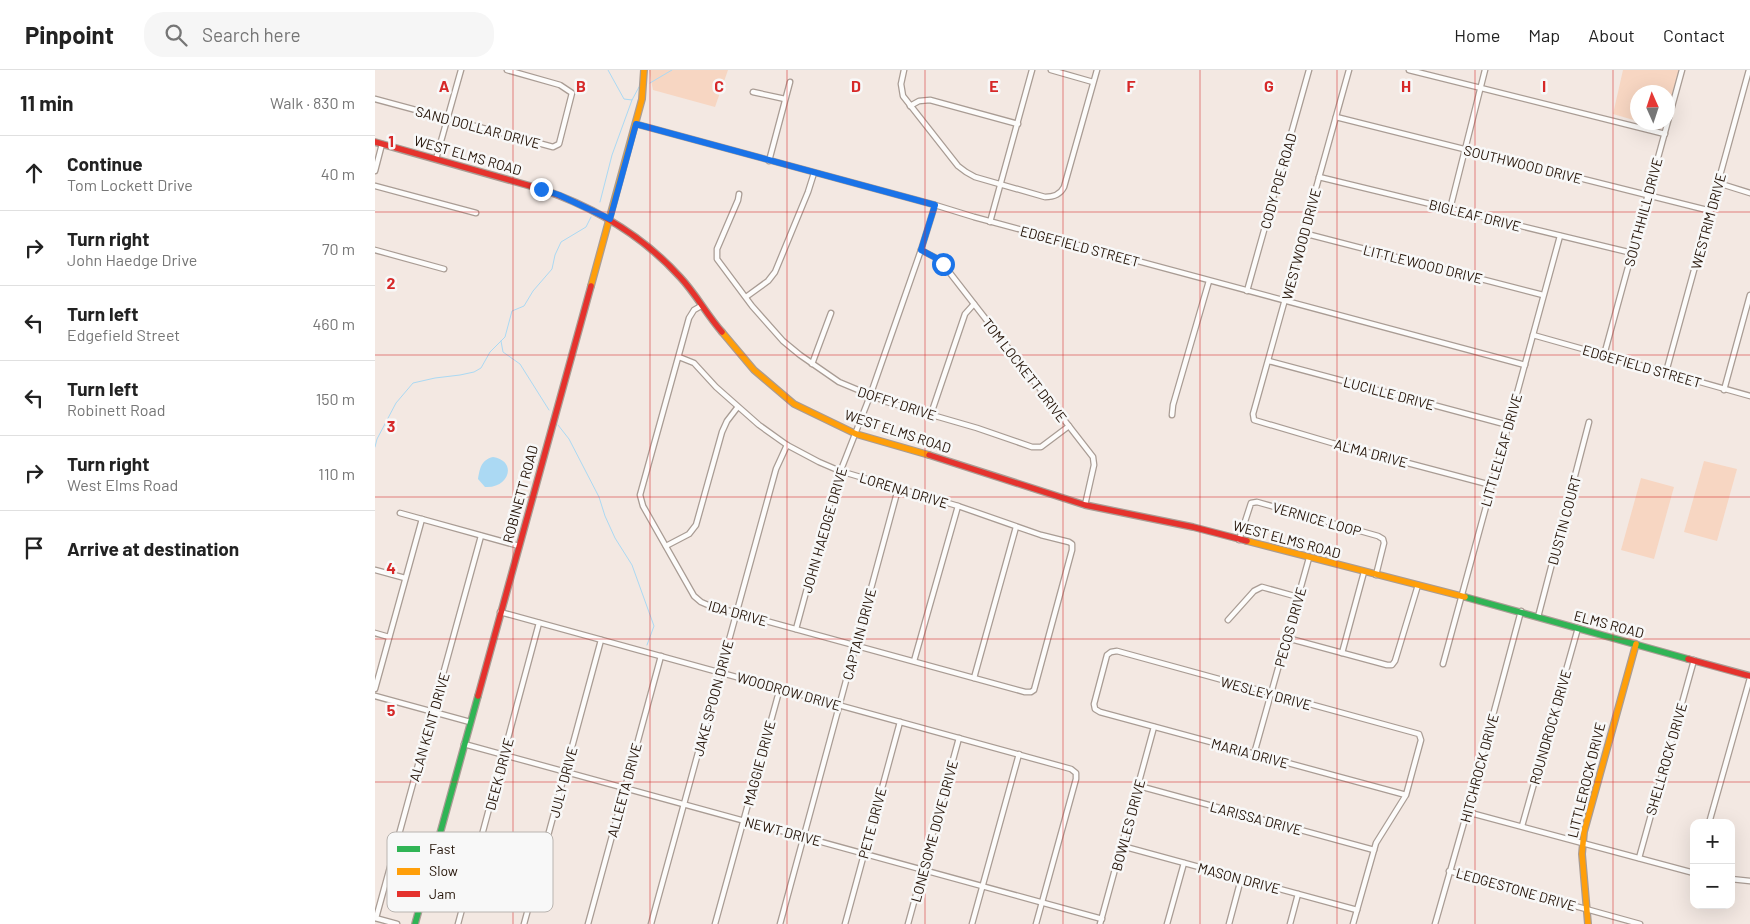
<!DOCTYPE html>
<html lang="en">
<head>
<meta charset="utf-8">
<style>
  :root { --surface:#fff; --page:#f6f6f6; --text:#222; --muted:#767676; --line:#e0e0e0 }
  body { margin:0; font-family:Barlow,sans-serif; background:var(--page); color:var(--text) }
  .controls { position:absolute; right:15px; bottom:15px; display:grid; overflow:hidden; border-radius:10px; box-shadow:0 5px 20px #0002 }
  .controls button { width:45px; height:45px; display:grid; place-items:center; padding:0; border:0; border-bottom:1px solid var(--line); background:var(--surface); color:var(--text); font:25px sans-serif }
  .compass { position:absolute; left:1255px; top:15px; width:45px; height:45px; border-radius:50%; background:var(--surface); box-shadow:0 5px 20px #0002; rotate:357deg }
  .stop { position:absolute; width:15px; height:15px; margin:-11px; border:4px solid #1a73e8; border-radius:50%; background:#fff }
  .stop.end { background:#1a73e8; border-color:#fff; box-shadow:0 1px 5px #0008 }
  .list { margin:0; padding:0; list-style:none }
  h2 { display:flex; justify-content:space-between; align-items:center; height:65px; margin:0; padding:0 20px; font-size:21px }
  h2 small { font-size:16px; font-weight:400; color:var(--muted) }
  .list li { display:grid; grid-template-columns:32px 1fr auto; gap:15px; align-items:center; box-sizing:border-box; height:75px; padding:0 20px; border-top:1px solid var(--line) }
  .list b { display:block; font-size:19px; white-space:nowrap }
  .list p { margin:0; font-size:16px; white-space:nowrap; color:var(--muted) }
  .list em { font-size:16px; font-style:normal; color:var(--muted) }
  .icon { flex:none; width:28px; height:28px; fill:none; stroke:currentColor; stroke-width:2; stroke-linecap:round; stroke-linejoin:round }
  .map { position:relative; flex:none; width:1375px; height:854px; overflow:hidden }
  header { display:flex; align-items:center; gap:30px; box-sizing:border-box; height:70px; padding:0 25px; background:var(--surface); border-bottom:1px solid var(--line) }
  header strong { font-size:24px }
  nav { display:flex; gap:28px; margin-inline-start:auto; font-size:18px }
  .search { width:350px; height:45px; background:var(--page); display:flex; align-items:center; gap:12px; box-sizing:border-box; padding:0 18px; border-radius:20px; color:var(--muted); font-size:19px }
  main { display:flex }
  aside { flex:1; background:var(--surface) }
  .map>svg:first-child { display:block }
  .green { fill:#f7d6c2 }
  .water { fill:#abd9f3 }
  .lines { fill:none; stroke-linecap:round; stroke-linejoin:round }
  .stream { stroke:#abd9f3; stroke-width:1 }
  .street-casing { stroke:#a99c94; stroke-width:7 }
  .fast-casing { stroke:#a99c94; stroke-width:8 }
  .slow-casing { stroke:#a99c94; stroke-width:8 }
  .jam-casing { stroke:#a99c94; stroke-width:8 }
  .street { stroke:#fdfcfb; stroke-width:4.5 }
  .fast { stroke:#30b455; stroke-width:5.5 }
  .slow { stroke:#ff9f0a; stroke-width:5.5 }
  .jam { stroke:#e5322d; stroke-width:5.5 }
  .route { stroke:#1a73e8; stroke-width:6 }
  .grid { fill:none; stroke:#d62828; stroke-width:1; stroke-opacity:0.55 }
  .labels { text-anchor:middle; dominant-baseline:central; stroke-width:5; stroke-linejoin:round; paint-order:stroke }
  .street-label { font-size:14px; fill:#251408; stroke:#f8f8f8 }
  .key { fill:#f8f8f8; stroke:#b9b4b0; stroke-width:1 }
  .key-label { font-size:14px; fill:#251408 }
  .grid-label { font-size:16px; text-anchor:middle; font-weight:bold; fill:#d62828; stroke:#f8f8f8; stroke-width:5; stroke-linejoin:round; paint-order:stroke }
</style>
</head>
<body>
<header>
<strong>Pinpoint</strong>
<div class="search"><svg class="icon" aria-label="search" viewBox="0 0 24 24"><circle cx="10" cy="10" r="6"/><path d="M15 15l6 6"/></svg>Search here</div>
<nav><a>Home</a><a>Map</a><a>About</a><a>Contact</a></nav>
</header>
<main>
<aside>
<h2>11 min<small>Walk · 830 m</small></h2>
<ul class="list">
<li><svg class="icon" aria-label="ahead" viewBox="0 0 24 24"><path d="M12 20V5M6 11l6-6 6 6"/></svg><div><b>Continue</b><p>Tom Lockett Drive</p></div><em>40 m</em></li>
<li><svg class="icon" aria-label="right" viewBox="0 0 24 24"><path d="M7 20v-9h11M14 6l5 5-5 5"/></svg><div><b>Turn right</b><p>John Haedge Drive</p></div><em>70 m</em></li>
<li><svg class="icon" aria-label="left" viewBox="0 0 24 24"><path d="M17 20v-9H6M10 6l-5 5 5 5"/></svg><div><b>Turn left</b><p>Edgefield Street</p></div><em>460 m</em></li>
<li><svg class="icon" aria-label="left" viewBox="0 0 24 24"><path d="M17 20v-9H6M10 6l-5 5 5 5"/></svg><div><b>Turn left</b><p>Robinett Road</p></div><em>150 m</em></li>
<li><svg class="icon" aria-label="right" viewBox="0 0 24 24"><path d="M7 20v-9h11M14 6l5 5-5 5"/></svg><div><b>Turn right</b><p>West Elms Road</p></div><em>110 m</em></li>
<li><svg class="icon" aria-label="arrive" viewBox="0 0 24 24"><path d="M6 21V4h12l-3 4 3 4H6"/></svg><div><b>Arrive at destination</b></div></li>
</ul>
</aside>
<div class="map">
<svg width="1375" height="854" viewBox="0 0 1375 854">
  <rect width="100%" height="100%" fill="#f3e8e2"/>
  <!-- green -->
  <g class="green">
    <path d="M274,0h79l-13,37 -62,-17z"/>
    <path d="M1248,0h58l-15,59 -22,-6 23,-1v-30h-30v29l-24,-7z"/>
    <path d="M1329,391l33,8 -20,72 -33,-9z"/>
    <path d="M1266,408l33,9 -20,72 -33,-9z"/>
  </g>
  <!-- water -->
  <path class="water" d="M118,387c25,4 16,32 -8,30l-7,-8c2,-11 3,-19 15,-22z"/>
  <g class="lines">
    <!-- stream -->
    <g class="stream">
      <path d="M233,0l16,29 8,1 7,-13"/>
      <path d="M275,13l22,-13"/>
      <path d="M225,132l12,-47 20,-55"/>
      <path d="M126,271l2,11 17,12 29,46"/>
      <path d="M183,355l11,14 30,58 6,19 10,22 17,27 22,61 -7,19"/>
      <path d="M0,377l2,-8 19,-36 17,-20 22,-5 25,-3 14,-3 7,-4 9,-16 15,-15 7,-26 12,-5 9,-15 19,-22 3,-14 6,-13 25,-15 5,-10"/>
    </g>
    <defs>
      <g id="street">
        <path d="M529,0l-3,14 2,12 55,70 8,6 9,5 70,20c8,0 15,-2 19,-10l33,-117"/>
        <path d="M676,0l42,12"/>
        <path d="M974,0l-96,344 1,6 78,23 159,42"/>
        <path d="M1034,0l256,64"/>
        <path d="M378,22l32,7"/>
        <path d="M0,29l178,48 6,-3 13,-51 -12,-8 -53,-15"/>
        <path d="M535,36l9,-5 11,-1 88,24"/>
        <path d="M961,47l375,94"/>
        <path d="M261,54l299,81 39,12 551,148"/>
        <path d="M61,89l25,-89"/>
        <path d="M394,91l21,-79"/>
        <path d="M0,101l7,-27"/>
        <path d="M944,107l313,76"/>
        <path d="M1343,113l32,10"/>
        <path d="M0,116l101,27"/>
        <path d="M364,124l-1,6 -21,49v10l35,47 31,35 17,14 39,27 48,20 90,26 55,19h9l28,-21"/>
        <path d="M1075,139l35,-139"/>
        <path d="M615,152l42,-152"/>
        <path d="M928,163l240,62"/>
        <path d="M0,180l69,19"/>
        <path d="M546,180l17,9 5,5 150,193 1,8 -9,40"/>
        <path d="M872,221l62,-221"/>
        <path d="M371,227l22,-16 7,-9 33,-80 6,-19"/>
        <path d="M1158,265l217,61"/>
        <path d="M1229,285l78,-285"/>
        <path d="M304,287l15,6 22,24 43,38 28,20 32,17 21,9 118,35 83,29 28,7 3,2v6l-38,140 -3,2h-6l-317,-87 -7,-3 -7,-6 -51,-90 -3,-11 49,-177 5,-8 7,-4"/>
        <path d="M894,291l239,64"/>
        <path d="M437,294l19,-51"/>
        <path d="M1291,302l83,-302"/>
        <path d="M1349,320l26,-95"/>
        <path d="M556,344l34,-100 9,-10"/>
        <path d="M797,345l1,-10 36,-124"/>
        <path d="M25,443l119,33"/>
        <path d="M864,470l12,-37 6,-1 121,34 5,3 1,4 -8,32"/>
        <path d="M291,476l23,-12 7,-9 26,-93 5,-11 10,-13"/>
        <path d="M0,500l30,8"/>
        <path d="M125,542l571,157 5,4v6l-40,145"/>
        <path d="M1163,547l51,-195"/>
        <path d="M853,550l26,-29 8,-4 36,10"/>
        <path d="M421,559l39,-144 35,-89 51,-146 14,-45"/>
        <path d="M0,563l14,4"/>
        <path d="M912,568l100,27h5l3,-4 23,-76"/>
        <path d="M967,583l22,-81"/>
        <path d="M539,591l44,-155"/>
        <path d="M1068,594l117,-428"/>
        <path d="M599,608l42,-151"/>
        <path d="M0,619l47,-170"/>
        <path d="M0,626l95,26"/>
        <path d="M89,674l638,175"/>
        <path d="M879,684l55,-196"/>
        <path d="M764,716l235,64"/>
        <path d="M1092,742l227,61"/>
        <path d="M1334,753l41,-145"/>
        <path d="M1147,756l56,-198"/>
        <path d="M747,776l235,64"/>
        <path d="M1264,788l55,-198"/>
        <path d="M1074,801l191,53"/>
        <path d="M1356,809l19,2"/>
        <path d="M0,848l22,6"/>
        <path d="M1,848l105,-382"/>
        <path d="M83,854l81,-301"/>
        <path d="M149,854l77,-284"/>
        <path d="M213,854l73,-268"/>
        <path d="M276,854l125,-455 11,-24"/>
        <path d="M340,854l65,-236"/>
        <path d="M405,854l118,-435"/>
        <path d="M470,854l55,-202"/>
        <path d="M533,854l51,-186"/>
        <path d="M597,854l47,-170"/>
        <path d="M725,854l54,-197"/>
        <path d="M792,854l17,-61"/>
        <path d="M854,854l12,-45"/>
        <path d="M915,854l8,-30"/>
        <path d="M978,854l23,-81 30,-48 15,-55 -2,-6 -302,-83 -6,1 -4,3 -13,49 1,5 5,3 306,83"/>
        <path d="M1060,854l32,-112 54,-201"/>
      </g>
      <g id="fast">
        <path d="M1090,527l223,62"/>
        <path d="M40,854l63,-228"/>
      </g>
      <g id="slow">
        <path d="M216,216l51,-187 2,-29"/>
        <path d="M347,262l32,38 40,34 62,30 73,21"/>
        <path d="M872,471l218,56"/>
        <path d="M1213,854l-6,-70 2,-22 52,-188"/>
      </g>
      <g id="jam">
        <path d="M0,72l166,47c53,18 101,46 139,88 16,17 27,38 42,55"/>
        <path d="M554,385l156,50 108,22 54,14"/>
        <path d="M1313,589l62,17"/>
        <path d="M103,626l113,-410"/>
      </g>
    </defs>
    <!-- street casing -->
    <use href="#street" class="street-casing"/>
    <!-- fast casing -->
    <use href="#fast" class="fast-casing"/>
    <!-- slow casing -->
    <use href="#slow" class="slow-casing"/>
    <!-- jam casing -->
    <use href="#jam" class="jam-casing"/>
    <!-- street -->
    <use href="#street" class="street"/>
    <!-- fast -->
    <use href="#fast" class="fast"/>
    <!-- slow -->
    <use href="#slow" class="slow"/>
    <!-- jam -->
    <use href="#jam" class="jam"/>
  </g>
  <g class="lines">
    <!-- route -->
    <path class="route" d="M166,119l18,6 51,24 26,-95 299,81 -14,45 17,9 5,5"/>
  </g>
  <!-- grid -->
  <path class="grid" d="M138,0v854M275,0v854M412,0v854M550,0v854M688,0v854M825,0v854M962,0v854M1100,0v854M1238,0v854M0,142h1375M0,285h1375M0,427h1375M0,569h1375M0,712h1375"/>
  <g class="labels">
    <!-- street labels -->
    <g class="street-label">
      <text transform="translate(103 57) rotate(15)">SAND DOLLAR DRIVE</text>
      <text transform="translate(93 85) rotate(16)">WEST ELMS ROAD</text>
      <text transform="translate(1148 94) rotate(14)">SOUTHWOOD DRIVE</text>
      <text transform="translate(903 111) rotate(-74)">CODY POE ROAD</text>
      <text transform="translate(1268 142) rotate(-75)">SOUTHHILL DRIVE</text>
      <text transform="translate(1100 145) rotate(14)">BIGLEAF DRIVE</text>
      <text transform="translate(1333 151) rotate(-75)">WESTRIM DRIVE</text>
      <text transform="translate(926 174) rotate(-75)">WESTWOOD DRIVE</text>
      <text transform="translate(705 176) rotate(15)">EDGEFIELD STREET</text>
      <text transform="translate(1048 194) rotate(14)">LITTLEWOOD DRIVE</text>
      <text transform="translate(1267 296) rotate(16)">EDGEFIELD STREET</text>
      <text transform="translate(650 300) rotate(52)">TOM LOCKETT DRIVE</text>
      <text transform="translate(1014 323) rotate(15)">LUCILLE DRIVE</text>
      <text transform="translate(522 333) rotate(18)">DOFFY DRIVE</text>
      <text transform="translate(523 361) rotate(18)">WEST ELMS ROAD</text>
      <text transform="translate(1126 380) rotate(-74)">LITTLELEAF DRIVE</text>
      <text transform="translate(996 383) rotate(15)">ALMA DRIVE</text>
      <text transform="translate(529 420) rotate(17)">LORENA DRIVE</text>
      <text transform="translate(145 424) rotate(-75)">ROBINETT ROAD</text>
      <text transform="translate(942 449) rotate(16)">VERNICE LOOP</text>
      <text transform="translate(1189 450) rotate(-75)">DUSTIN COURT</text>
      <text transform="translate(449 460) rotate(-74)">JOHN HAEDGE DRIVE</text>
      <text transform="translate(912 469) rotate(15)">WEST ELMS ROAD</text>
      <text transform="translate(363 543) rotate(16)">IDA DRIVE</text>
      <text transform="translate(1234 554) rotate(15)">ELMS ROAD</text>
      <text transform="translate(915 557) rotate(-74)">PECOS DRIVE</text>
      <text transform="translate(484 564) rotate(-75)">CAPTAIN DRIVE</text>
      <text transform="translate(414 621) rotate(16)">WOODROW DRIVE</text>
      <text transform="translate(891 623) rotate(15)">WESLEY DRIVE</text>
      <text transform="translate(338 628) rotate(-75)">JAKE SPOON DRIVE</text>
      <text transform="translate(54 657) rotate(-74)">ALAN KENT DRIVE</text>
      <text transform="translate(1175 657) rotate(-74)">ROUNDROCK DRIVE</text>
      <text transform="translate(875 683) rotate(15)">MARIA DRIVE</text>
      <text transform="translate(1291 689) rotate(-74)">SHELLROCK DRIVE</text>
      <text transform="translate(384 693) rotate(-75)">MAGGIE DRIVE</text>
      <text transform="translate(1104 698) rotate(-75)">HITCHROCK DRIVE</text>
      <text transform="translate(124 704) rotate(-75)">DEEK DRIVE</text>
      <text transform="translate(1211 710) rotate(-76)">LITTLEROCK DRIVE</text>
      <text transform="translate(188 712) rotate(-75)">JULY DRIVE</text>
      <text transform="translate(249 720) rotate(-75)">ALLEETA DRIVE</text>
      <text transform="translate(881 748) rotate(15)">LARISSA DRIVE</text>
      <text transform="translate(497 753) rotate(-75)">PETE DRIVE</text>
      <text transform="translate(753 755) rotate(-75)">BOWLES DRIVE</text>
      <text transform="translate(408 761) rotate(15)">NEWT DRIVE</text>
      <text transform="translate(559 761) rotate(-75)">LONESOME DOVE DRIVE</text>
      <text transform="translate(864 808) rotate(15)">MASON DRIVE</text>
      <text transform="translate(1141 819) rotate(16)">LEDGESTONE DRIVE</text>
    </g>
  </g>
  <!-- legend -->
  <rect x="12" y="762" width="166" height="80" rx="8" class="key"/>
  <rect x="22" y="776" width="23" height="6" fill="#30b455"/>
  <rect x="22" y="798" width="23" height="7" fill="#ff9f0a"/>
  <rect x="22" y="821" width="23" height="6" fill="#e5322d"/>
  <g class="key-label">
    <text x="54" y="784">Fast</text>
    <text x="54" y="806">Slow</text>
    <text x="54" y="829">Jam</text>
  </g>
  <g class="grid-label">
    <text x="69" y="22">A</text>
    <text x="206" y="22">B</text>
    <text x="344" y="22">C</text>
    <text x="481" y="22">D</text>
    <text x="619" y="22">E</text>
    <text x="756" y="22">F</text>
    <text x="894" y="22">G</text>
    <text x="1031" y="22">H</text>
    <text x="1169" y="22">I</text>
    <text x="16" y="77">1</text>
    <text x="16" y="219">2</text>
    <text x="16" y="362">3</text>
    <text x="16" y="504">4</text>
    <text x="16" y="646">5</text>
  </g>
</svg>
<div class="controls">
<button>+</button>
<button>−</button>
</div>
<svg class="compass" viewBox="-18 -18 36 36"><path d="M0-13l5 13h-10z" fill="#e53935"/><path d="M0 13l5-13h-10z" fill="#767676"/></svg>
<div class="stop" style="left:568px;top:194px"></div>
<div class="stop end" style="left:166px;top:119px"></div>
</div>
</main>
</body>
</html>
